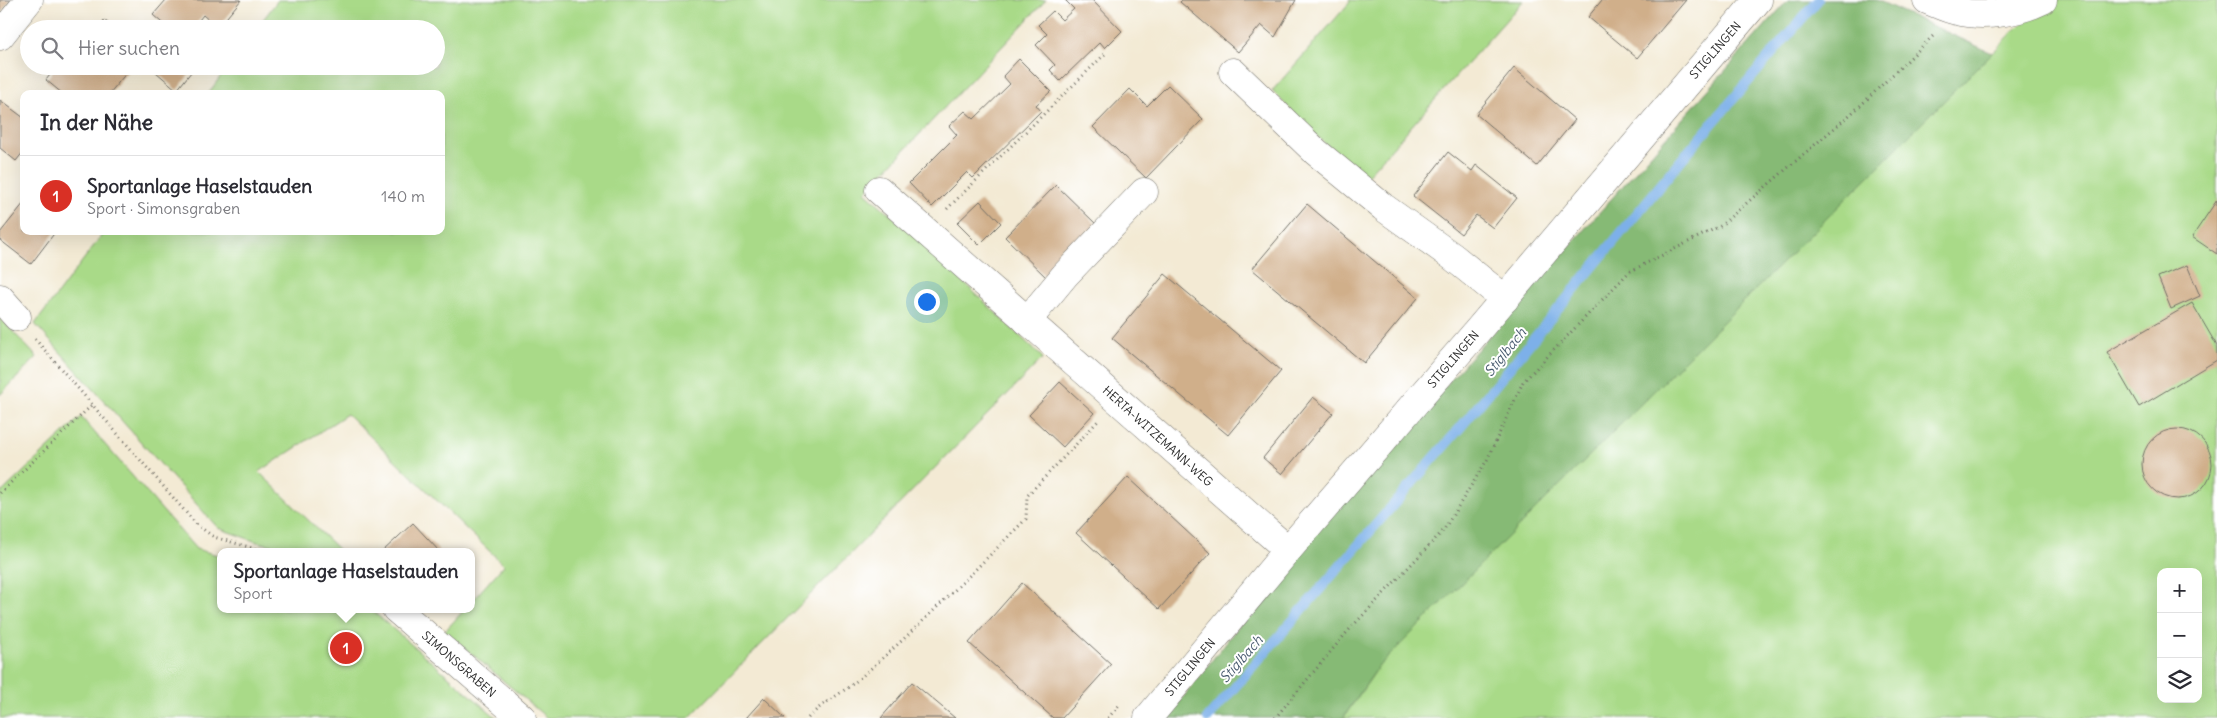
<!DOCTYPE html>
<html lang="de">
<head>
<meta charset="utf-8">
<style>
  :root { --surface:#fff; --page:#f2f2f3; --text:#2b2b33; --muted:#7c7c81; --line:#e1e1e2; --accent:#d93025 }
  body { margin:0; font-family:Delius,sans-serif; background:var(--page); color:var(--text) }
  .controls { position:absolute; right:15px; bottom:15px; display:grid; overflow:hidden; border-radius:10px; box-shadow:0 5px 20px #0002 }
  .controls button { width:45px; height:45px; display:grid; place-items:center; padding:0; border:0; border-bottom:1px solid var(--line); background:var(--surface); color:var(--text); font:25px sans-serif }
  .you { position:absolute; left:926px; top:301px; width:18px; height:18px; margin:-12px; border:4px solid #fff; border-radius:50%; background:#1a73e8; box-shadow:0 0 0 8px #1a73e833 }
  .badge { display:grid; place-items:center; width:32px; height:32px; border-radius:50%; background:var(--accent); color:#fff; font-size:16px; font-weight:700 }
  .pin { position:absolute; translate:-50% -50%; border:2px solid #fff; box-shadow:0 1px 5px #0006 }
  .popup { position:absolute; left:217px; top:548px; width:258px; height:65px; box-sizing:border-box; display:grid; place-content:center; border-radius:10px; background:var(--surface); filter:drop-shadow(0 1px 4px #0005); font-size:16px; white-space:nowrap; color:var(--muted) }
  .popup b { font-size:19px; color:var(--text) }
  .popup::after { content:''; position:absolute; left:50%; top:100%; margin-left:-10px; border:10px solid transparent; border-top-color:var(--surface) }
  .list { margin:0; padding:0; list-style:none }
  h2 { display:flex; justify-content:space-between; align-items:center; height:65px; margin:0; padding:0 20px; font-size:21px }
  h2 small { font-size:16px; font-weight:400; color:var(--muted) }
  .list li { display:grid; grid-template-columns:32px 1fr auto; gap:15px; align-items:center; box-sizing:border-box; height:80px; padding:0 20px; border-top:1px solid var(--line) }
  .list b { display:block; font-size:19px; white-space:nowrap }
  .list p { margin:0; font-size:16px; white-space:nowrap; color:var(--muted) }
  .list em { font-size:16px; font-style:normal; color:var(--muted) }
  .icon { flex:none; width:28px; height:28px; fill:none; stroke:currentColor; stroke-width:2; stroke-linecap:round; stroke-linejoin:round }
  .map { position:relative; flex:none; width:2217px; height:718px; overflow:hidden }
  .search { position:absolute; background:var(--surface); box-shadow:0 5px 20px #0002; left:20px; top:20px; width:425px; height:55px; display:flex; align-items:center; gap:12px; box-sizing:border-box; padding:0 18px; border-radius:28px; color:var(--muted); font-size:19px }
  .panel { position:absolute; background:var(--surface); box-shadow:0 5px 20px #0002; left:20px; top:90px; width:425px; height:145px; border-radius:10px }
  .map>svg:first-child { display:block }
  .green { fill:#a9da88; stroke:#6a825a; fill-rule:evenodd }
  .forest { fill:#86ba74; stroke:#587250 }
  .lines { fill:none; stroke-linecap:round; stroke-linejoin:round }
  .stream { stroke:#7db0e9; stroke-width:10 }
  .building { fill:#d0af8a }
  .minor-casing { stroke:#716e66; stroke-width:29 }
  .major-casing { stroke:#716e66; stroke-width:29 }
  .path { stroke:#716e66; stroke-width:3; stroke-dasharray:1 4; stroke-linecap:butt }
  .minor { stroke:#fff; stroke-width:28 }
  .major { stroke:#fff; stroke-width:28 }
  .labels { text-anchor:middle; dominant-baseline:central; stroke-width:4; stroke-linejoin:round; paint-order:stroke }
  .street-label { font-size:12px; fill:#2b2b2b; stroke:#fff }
  .water-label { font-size:14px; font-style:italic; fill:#485a6e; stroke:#fff }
</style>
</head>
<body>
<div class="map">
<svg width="2217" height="718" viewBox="0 0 2217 718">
  <rect width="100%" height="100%" fill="#fff"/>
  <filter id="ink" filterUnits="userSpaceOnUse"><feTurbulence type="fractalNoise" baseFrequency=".02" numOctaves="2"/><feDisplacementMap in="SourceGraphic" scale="10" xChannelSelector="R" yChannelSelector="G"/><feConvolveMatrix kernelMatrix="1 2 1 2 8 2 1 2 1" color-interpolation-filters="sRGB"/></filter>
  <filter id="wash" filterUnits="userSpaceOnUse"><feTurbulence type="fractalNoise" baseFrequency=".0096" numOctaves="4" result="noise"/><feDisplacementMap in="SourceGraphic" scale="20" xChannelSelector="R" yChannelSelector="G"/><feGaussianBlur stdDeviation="1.12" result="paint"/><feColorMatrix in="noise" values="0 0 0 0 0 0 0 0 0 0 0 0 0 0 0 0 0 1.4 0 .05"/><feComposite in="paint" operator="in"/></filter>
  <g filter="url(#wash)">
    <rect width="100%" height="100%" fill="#f3ead4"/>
    <!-- green -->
    <g class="green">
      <path d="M278,0h768l-181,192 53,47 125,119 -354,360h-142l-102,-87 20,-22h6v-7l33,-37 -157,-151 -88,58 82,80h-39l-45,-10 -39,-14 -183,-204 70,-93h336v-137h-233l20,-28h208v-37h-180z"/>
      <path d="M1349,0l174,1 -157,176 -43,-35 -51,-51 78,-89z"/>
      <path d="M2045,0h172v718h-874l36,-52zM2161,572h37v127h-37z"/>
      <path d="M0,318l37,39 -37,38z"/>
      <path d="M81,417l115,132 25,7v53h149l127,109h-497v-224z"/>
    </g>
    <!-- forest -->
    <path class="forest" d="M1788,0h89l115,53 -613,613 -36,52h-176l120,-154z"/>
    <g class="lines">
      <!-- stream -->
      <path class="stream" d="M1208,718l252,-290 222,-269 136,-159"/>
    </g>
    <g id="blocks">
      <!-- building -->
      <g class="building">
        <path d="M0,0h11l-11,14z"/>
        <path d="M166,0h75l-23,28 -15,-13 -11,14h-23l-16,-14z"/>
        <path d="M1065,0h27l30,31 -17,17 -5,-6 -40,39 -10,-11 5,-5 -19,-20 11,-11 -9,-9 15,-14 9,9 12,-11z"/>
        <path d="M1182,0h114l-21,37 -14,-12 -23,27 -58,-50z"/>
        <path d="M1602,0h84l-49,58 -49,-41z"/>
        <path d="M104,20l12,9h-19z"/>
        <path d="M1019,59l32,32 -15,14 5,6 -68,67 -6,-6 -35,35 -23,-24 48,-48 -8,-9 16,-15 9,8 36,-35 -7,-8z"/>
        <path d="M57,66h70l-2,3 3,2 -19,23h-46l-17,-14z"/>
        <path d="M161,66h32l2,1 -18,23 -21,-18z"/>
        <path d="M1514,68l61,52 -38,46 -61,-52z"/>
        <path d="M1168,85l35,34 -57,59 -53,-51 37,-38 17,17z"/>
        <path d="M0,100l24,18v33l-8,10 -16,-13z"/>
        <path d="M1448,152l24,19 4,-6 41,33 -24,30 -17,-13 -15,19 -48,-38z"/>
        <path d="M1056,185l43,42 -51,52 -43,-42z"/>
        <path d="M2217,200v54l-25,-17z"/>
        <path d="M980,201l21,22 -22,22 -22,-22z"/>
        <path d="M24,203v28h32l-25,33 -31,-24v-7z"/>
        <path d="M1307,204l111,94 -54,65 -112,-94z"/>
        <path d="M2187,265l13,31 -29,13 -13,-32z"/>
        <path d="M1165,274l116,97 -53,64 -116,-97z"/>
        <path d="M2192,303l25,43v14l-78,47 -32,-55z"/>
        <path d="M1060,382l34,31 -31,34 -34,-32z"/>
        <path d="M1313,397l20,16 -51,61 -19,-16z"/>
        <circle cx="2177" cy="464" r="35"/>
        <path d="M1128,477l82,76 -51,56 -83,-76z"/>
        <path d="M413,523l27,29h-58z"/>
        <path d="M1022,583l89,81 -49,54h-9l-84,-75z"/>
        <path d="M912,682l43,36h-74z"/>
        <path d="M764,698l21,20h-39z"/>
      </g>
    </g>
  </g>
  <g filter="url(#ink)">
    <use href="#blocks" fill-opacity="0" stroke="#716e66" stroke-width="1"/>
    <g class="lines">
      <defs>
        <g id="minor">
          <path d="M1927,0c10,4 20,9 30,11 27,7 62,1 86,-11"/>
          <path d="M0,36l29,-36"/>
          <path d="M1233,72l83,80 67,55 70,50 52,42"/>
          <path d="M879,190l409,360"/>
          <path d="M0,298l17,19"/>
          <path d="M1027,321l38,-46 79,-83"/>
          <path d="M396,609l126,109"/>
        </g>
        <path id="major" d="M1148,718l140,-168 185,-214 285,-336"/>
      </defs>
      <!-- minor casing -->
      <use href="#minor" class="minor-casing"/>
      <!-- major casing -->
      <use href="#major" class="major-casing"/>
      <!-- path -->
      <g class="path">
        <path d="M947,209l160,-157"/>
        <path d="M35,339l162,186 17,12 52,15"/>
        <path d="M0,493l92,-88"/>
        <path d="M808,718c15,-16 35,-25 52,-40 58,-50 111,-104 166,-159l1,-23 71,-75"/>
        <path d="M1108,718l12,-14"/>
        <path d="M1275,718l73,-87 95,-100 44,-71 36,-78 106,-110 91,-46 140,-120 73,-70"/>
      </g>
      <!-- minor -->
      <use href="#minor" class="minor"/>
      <!-- major -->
      <use href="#major" class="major"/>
    </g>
  </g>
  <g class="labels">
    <!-- street labels -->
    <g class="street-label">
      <text transform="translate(1715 50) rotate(-49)">STIGLINGEN</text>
      <text transform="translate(1453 359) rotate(-49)">STIGLINGEN</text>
      <text transform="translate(1158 436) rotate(42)">HERTA-WITZEMANN-WEG</text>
      <text transform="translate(459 664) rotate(41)">SIMONSGRABEN</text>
      <text transform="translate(1190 667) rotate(-50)">STIGLINGEN</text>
    </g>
    <!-- water labels -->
    <g class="water-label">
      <text transform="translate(1505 352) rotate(-51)">Stiglbach</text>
      <text transform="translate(1241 659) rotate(-49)">Stiglbach</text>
    </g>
  </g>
</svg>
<div class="controls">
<button>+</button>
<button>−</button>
<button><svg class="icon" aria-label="layers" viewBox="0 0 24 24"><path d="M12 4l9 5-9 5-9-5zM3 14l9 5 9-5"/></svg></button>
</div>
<div class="you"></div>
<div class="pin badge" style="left:346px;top:648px">1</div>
<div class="popup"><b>Sportanlage Haselstauden</b>Sport</div>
<div class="search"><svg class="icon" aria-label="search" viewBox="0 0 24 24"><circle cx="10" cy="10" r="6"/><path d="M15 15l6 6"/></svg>Hier suchen</div>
<section class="panel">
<h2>In der Nähe<small></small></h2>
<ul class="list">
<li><span class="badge">1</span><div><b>Sportanlage Haselstauden</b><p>Sport · Simonsgraben</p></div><em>140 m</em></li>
</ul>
</section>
</div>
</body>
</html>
